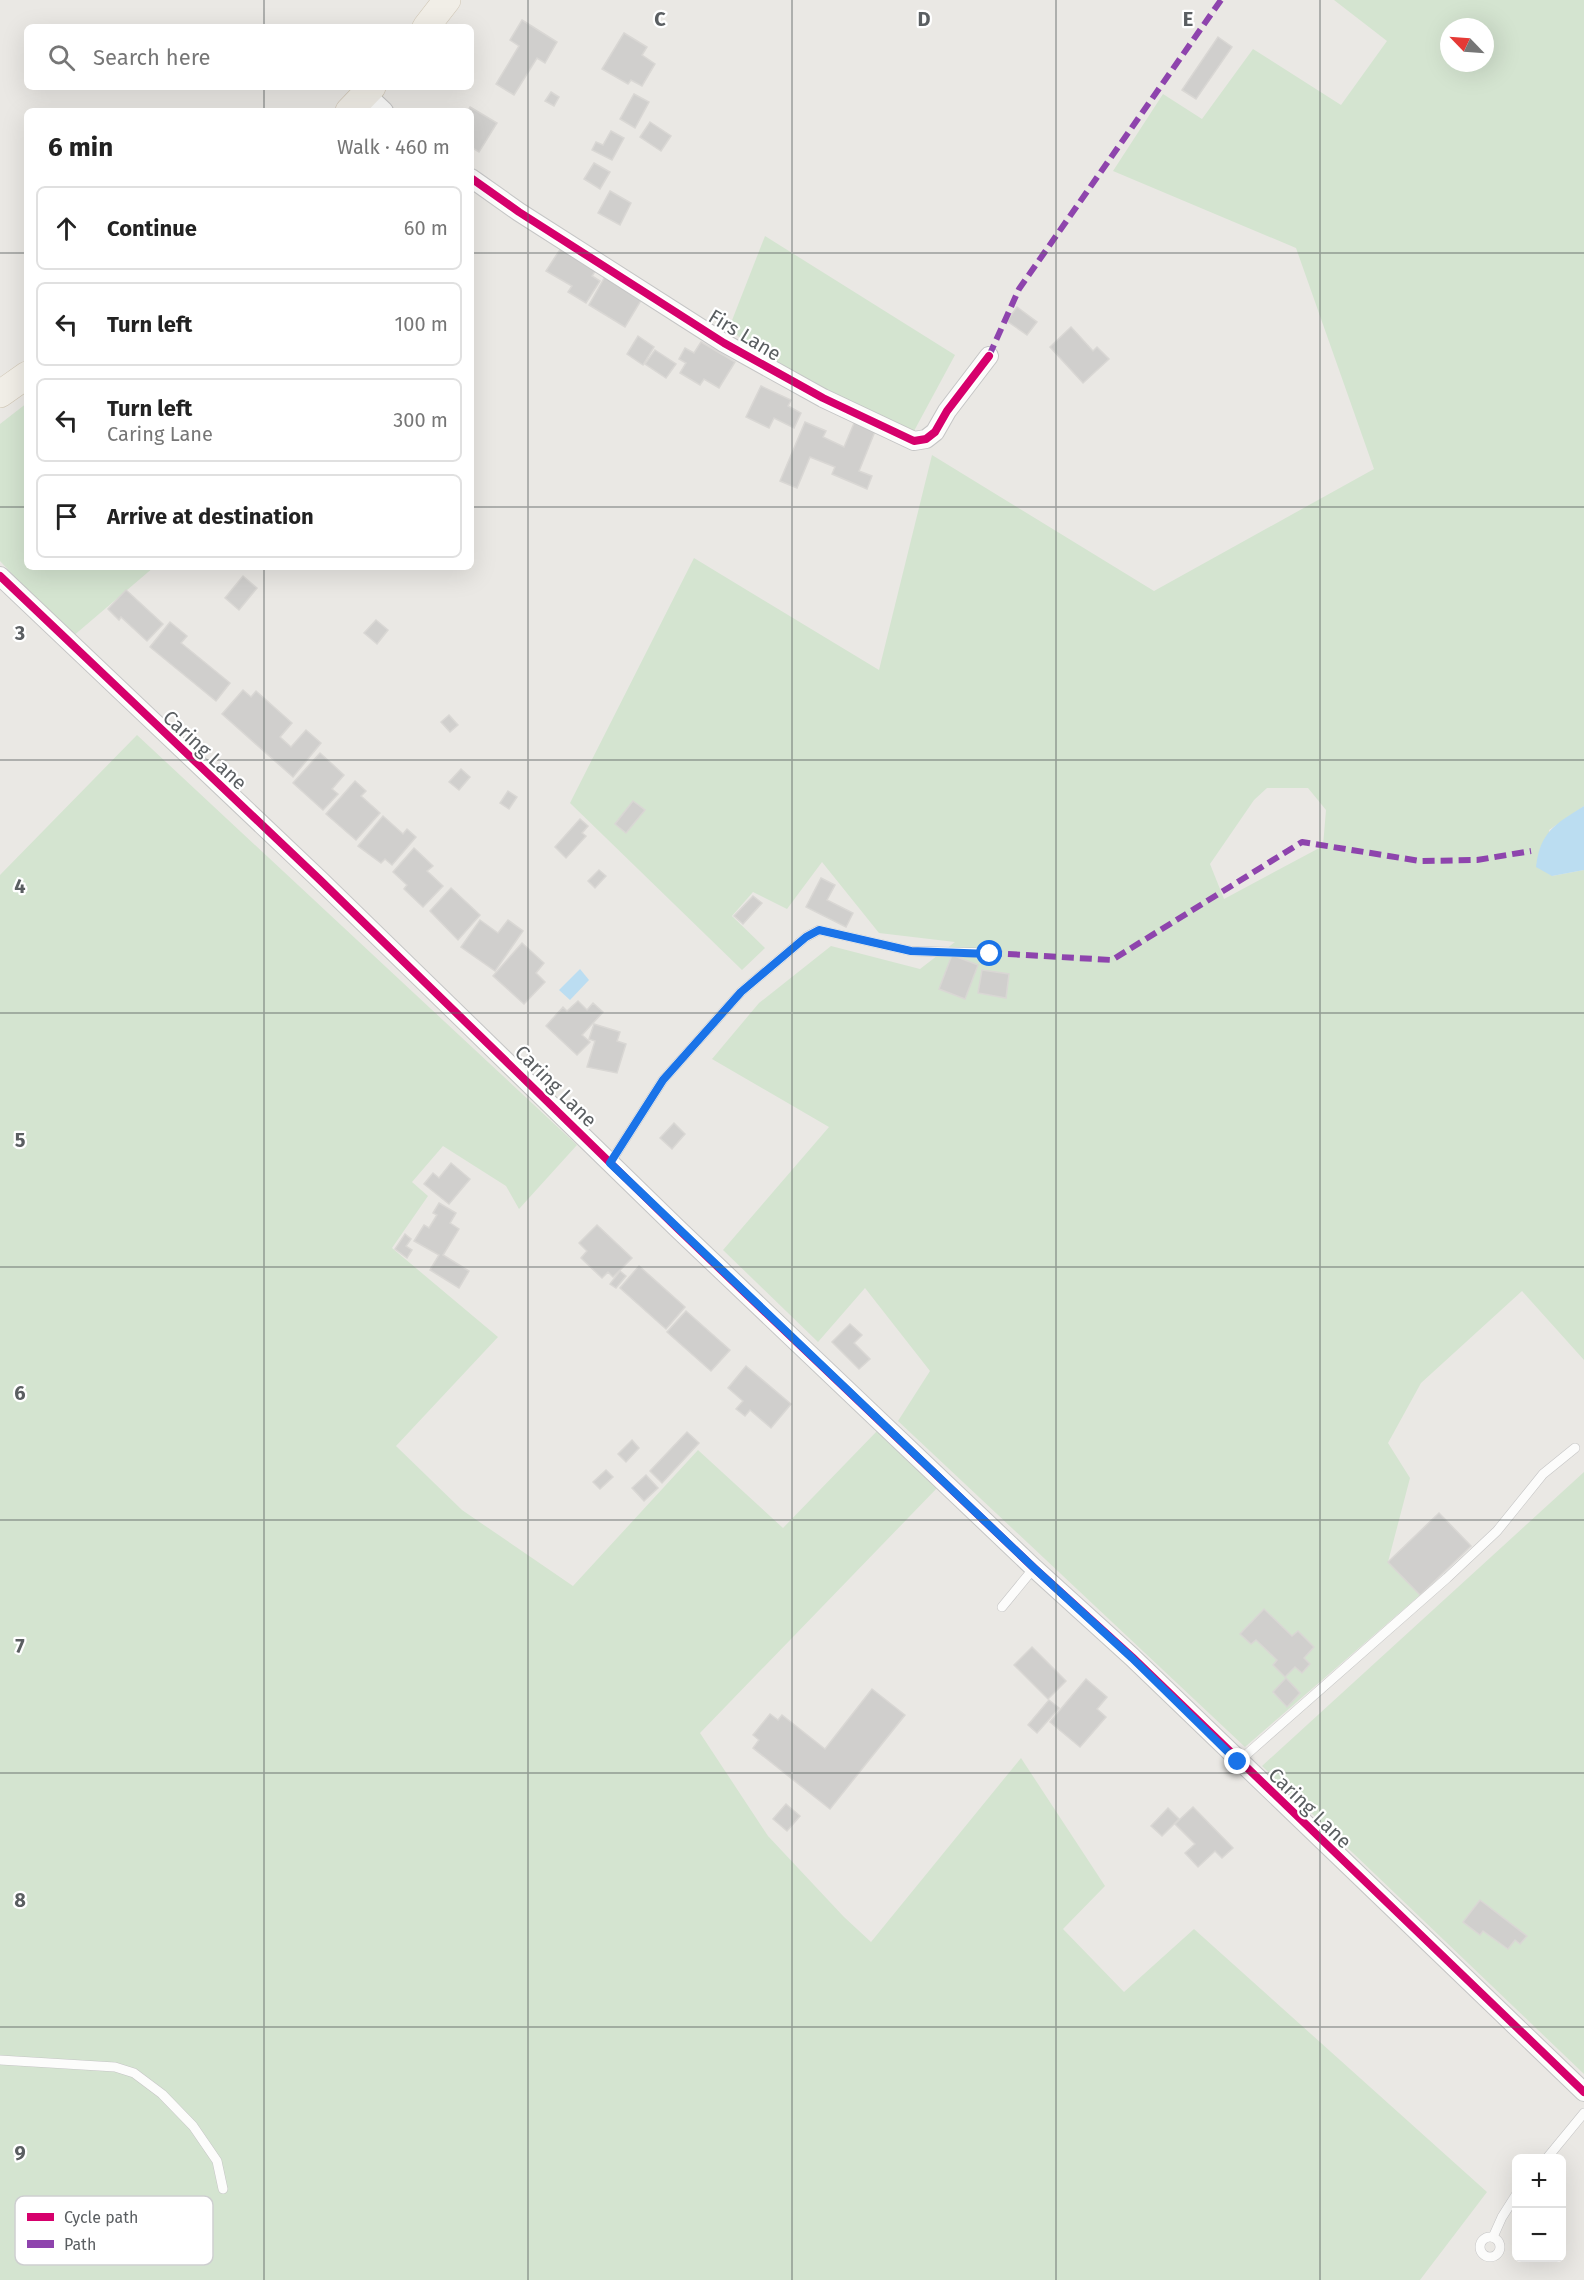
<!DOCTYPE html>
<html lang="en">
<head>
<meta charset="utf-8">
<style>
  :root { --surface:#fff; --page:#f2f2f2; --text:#222; --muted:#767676; --line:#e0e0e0 }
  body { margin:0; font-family:"Fira Sans",sans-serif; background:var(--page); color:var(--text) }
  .controls { position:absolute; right:18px; bottom:18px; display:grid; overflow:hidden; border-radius:9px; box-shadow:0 6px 24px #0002 }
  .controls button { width:54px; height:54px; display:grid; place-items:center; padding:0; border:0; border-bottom:2px solid var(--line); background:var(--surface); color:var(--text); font:30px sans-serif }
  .compass { position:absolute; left:1440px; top:18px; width:54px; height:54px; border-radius:50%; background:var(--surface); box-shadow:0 6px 24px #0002; rotate:295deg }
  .stop { position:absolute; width:18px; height:18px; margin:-14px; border:4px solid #1a73e8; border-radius:50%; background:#fff }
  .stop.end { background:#1a73e8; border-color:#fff; box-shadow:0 2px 6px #0008 }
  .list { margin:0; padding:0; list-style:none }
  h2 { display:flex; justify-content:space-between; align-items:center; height:78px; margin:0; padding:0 24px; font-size:26px }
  h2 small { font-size:20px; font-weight:400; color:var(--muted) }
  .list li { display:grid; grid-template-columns:39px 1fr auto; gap:18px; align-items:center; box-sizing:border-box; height:84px; margin:0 12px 12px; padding:0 12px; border:2px solid var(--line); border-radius:9px }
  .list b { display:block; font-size:22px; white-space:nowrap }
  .list p { margin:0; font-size:20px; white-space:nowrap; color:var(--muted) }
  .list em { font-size:20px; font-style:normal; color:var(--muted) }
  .icon { flex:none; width:33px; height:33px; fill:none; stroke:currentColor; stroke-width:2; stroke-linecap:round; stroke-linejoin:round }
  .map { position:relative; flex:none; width:1584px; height:2280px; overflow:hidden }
  .search { position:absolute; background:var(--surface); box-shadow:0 6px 24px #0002; left:24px; top:24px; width:450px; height:66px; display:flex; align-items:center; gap:15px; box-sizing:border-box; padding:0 21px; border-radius:9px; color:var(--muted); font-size:22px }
  .panel { position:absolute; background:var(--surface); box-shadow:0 6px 24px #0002; left:24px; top:108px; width:450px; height:462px; border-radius:9px }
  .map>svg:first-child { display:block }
  .green { fill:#d4e4d0; fill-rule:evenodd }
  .water { fill:#bbddf1 }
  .building { fill:#d0cfcd; stroke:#d9d7d4; stroke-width:1.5 }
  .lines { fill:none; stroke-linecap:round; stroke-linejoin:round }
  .lane-casing { stroke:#c5c5c5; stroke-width:10 }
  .street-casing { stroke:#c5c5c5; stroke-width:20 }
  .primary-casing { stroke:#d0c6b4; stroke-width:28 }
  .lane { stroke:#fcfcfb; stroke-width:9 }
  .street { stroke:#fcfcfb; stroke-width:18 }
  .primary { stroke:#f1eee7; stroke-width:27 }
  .quiet { stroke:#8e44ad; stroke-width:6; stroke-dasharray:12 6; stroke-linecap:butt }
  .cycleway-casing { stroke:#fff; stroke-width:11 }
  .cycleway { stroke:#d6006c; stroke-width:8 }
  .route { stroke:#1a73e8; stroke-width:8 }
  .grid { fill:none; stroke:#5a5e61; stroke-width:1.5; stroke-opacity:0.55 }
  .labels { text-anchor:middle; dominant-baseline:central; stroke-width:4.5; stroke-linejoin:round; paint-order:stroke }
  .street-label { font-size:20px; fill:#5a5e61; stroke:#fff }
  .key { fill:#fff; stroke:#cecfd0; stroke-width:1.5 }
  .key-label { font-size:16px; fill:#5a5e61 }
  .grid-label { font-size:20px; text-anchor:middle; font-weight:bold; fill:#5a5e61; stroke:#fff; stroke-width:4.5; stroke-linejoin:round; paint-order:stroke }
</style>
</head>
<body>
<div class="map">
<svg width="1584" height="2280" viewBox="0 0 1584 2280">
  <rect width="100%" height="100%" fill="#eae8e4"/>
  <!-- green -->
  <g class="green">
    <path d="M1334,0h250v806l-35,24 3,46 32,-6v490l-62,-69 -101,92 -33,60 22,35 -22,84 32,33 -175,152 -347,-326 32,-50 -65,-83 -47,54 -95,-92 106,-123 -117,-68 47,-56 72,-57 89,23 35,-27 -76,-9 -57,-71 -35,47 -34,-17 -21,24 33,32 -23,22 -172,-167 124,-245 185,112 53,-215 222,136 220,-122 -78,-221 -183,-77 50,-77 39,25 51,-70 88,56 46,-64zM1449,27h36v36h-36zM1267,788h41l18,22 -3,36 -99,53 -14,-35 44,-64zM982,970l27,4 -4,24 -27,-5zM1298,1631l16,16 -10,11 6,6 -8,9 -7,-6 -10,10 -12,-12 4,-5 -21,-20 -5,4 -10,-10 51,2zM1286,1679l14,14 -13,13 -14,-13z"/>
    <path d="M765,236l190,119 -41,76 -144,-67 -41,-36z"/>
    <path d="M27,403v164h127l-82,70 -72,-76v-137z"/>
    <path d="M137,735l440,410 -58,64 -13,-23 -63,-40 -31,36 16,14 -36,52 106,89 -102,109 66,64 111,76 125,-136 85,78 95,-98 61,56 -239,247 68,103 76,81 27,25 150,-184 84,128 -42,43 61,63 70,-63 293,263 -67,88h-1420v-1405z"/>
    <path d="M1584,1472v602l-322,-308zM1480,1900l47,36 -7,8 -5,-4 -8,9 -24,-18 -3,4 -17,-13z"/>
  </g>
  <!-- water -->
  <g class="water">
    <path d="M1584,806v64l-32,6 -16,-9c4,-36 20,-43 48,-61z"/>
    <path d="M580,969l9,11 -19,20 -11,-10z"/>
  </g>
  <!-- building -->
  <g class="building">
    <path d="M522,20l35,22 -12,21 -8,-5 -23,37 -18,-11 23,-38 -9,-6z"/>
    <path d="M624,33l23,14 -5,8 13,9 -13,22 -11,-6 -3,4 -26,-15z"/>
    <path d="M1218,37l14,10 -36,52 -14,-9z"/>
    <path d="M551,92l8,5 -5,9 -9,-5z"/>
    <path d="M634,94l15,8 -14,26 -15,-9z"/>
    <path d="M470,107l27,16 -18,29 -8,-5v-36h-3z"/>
    <path d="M650,122l21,14 -10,15 -21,-14z"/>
    <path d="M611,131l13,7 -12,22 -20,-10 4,-8 7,3z"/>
    <path d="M594,163l16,9 -10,17 -16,-10z"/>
    <path d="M610,191l21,12 -11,22 -22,-12z"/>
    <path d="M561,248l35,22 -4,6 8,5 -14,22 -18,-11 4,-6 -26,-15z"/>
    <path d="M606,275l37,22 -18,30 -36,-22z"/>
    <path d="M1017,307l20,15 -10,13 -20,-14z"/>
    <path d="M1071,327l22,24 4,-4 12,12 -26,24 -33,-36z"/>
    <path d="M638,336l16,11 -11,18 -16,-11z"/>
    <path d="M701,342l34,20 -16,26 -15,-9 -4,6 -20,-12 6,-10 -7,-4 6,-11 9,5z"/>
    <path d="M655,350l21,14 -10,14 -21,-14z"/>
    <path d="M761,386l30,14 -3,6 13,7 -7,15 -20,-10 -5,10 -23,-11z"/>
    <path d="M855,421l21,8 -17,42 13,5 -5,13 -35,-15 3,-7 -25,-10 -13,31 -17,-7 25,-59 21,9 -3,6 21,10z"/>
    <path d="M243,576l14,12 -18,22 -14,-12z"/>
    <path d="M126,590l37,34 -16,17 -26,-24 -2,3 -11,-11z"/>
    <path d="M376,620l12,10 -11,14 -13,-11z"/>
    <path d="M170,622l17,14 -6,7 49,40 -14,18 -66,-54z"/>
    <path d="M243,690l8,7 5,-6 36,32 -12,14 11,10 15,-17 15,13 -28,34 -71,-63z"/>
    <path d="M449,715l9,10 -8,7 -9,-10z"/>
    <path d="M320,753l24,22 -12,14 6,5 -15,16 -30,-27z"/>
    <path d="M461,769l9,8 -11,13 -10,-8z"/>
    <path d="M355,781l11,10 -5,5 19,17 -24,27 -30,-26z"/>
    <path d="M508,791l9,6 -8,12 -9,-6z"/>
    <path d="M633,801l12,9 -19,23 -11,-9z"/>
    <path d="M383,816l20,18 4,-5 9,8 -24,28 -7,-6 -4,4 -23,-17z"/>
    <path d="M580,819l8,7 -6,7 4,3 -20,22 -11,-11z"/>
    <path d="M414,848l19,18 -6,5 16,15 -20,21 -19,-18 3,-4 -14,-13z"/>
    <path d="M599,870l7,6 -11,12 -7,-7z"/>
    <path d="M821,878l14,7 -8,15 26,13 -7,14 -40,-20z"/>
    <path d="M451,888l29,27 -22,25 -28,-29z"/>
    <path d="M753,896l9,7 -19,21 -9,-8z"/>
    <path d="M480,920l18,13 10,-13 15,11 -28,40 -34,-24z"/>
    <path d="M522,943l22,20 -8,10 9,9 -21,22 -31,-28z"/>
    <path d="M952,955l26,10 -13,34 -26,-10z"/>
    <path d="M982,970l27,4 -3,24 -28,-5z"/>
    <path d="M578,1001l9,9 6,-7 10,9 -21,23 8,7 -13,13 -31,-29 17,-19 4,4z"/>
    <path d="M594,1024l26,8 -3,9 9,3 -9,29 -30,-6 8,-26 -6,-2z"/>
    <path d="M674,1123l11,11 -13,15 -12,-11z"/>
    <path d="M451,1163l19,16 -21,25 -25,-20 9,-11 6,5z"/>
    <path d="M439,1203l17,10 -6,10 9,6 -16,26 26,16 -10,17 -29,-18 9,-15 -25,-14 10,-16 5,3 8,-13 -4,-2z"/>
    <path d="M597,1225l35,33 -19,19 -5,-5 -6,6 -21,-20 6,-7 -8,-8z"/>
    <path d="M405,1234l6,5 -5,7 6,4 -5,8 -12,-9z"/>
    <path d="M639,1266l46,41 -19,22 -46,-41z"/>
    <path d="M620,1271l6,5 -10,12 -6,-4z"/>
    <path d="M686,1311l44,39 -19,21 -44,-39z"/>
    <path d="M850,1324l12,11 -8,8 16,16 -11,10 -27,-27z"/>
    <path d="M746,1366l45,38 -20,24 -21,-18 -5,6 -9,-7 7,-8 -15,-13z"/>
    <path d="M687,1432l12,11 -37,40 -12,-12z"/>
    <path d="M632,1440l7,8 -13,14 -8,-8z"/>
    <path d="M606,1470l7,7 -13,12 -7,-7z"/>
    <path d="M646,1475l12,13 -14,13 -12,-13z"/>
    <path d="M1439,1513l32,33 -51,49 -32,-33z"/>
    <path d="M1264,1609l28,27 6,-5 16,16 -10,11 6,6 -8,9 -7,-6 -10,10 -12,-12 4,-5 -21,-20 -5,4 -11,-10z"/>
    <path d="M1032,1647l34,34 -18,18 -34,-34z"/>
    <path d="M1286,1678l14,15 -13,14 -14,-15z"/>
    <path d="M1086,1679l21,18 -10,12 9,8 -26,30 -30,-25z"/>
    <path d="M872,1689l33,26 -75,94 -77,-61 6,-8 -6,-5 17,-21 8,6 4,-5 43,34z"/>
    <path d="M1049,1700l10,8 -22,25 -9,-8z"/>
    <path d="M786,1804l14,12 -13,15 -14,-12z"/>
    <path d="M1193,1807l40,41 -11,10 -7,-7 -17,16 -13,-14 10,-9 -20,-20z"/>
    <path d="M1168,1808l11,11 -17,17 -11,-10z"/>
    <path d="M1480,1900l47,36 -7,8 -5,-4 -7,9 -25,-18 -3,4 -17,-13z"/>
  </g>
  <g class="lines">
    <defs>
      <g id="lane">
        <path d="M610,1163l53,-83 78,-88 65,-55 13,-7 92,21 79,2"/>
        <path d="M1002,1607l32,-39"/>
        <path d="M1238,1762l209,-184 50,-47 46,-57 32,-26"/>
        <path d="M0,2060l115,7 19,6 28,21 31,32 24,35 6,28"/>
        <path d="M1547,2158l37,-45"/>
        <circle cx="1490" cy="2247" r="10"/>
        <path d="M1493,2237l9,-20 14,-22"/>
      </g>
      <g id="street">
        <path d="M366,94l18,17"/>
        <path d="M471,178l48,34 205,131 99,55 91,43 12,-2 9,-7 12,-21 42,-55"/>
        <path d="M0,576l320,304 357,348 357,340 98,89 452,435"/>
      </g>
      <g id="primary">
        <path d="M426,27l21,-27"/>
        <path d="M349,111l23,-24"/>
        <path d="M0,394l27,-19"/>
      </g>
    </defs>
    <!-- lane casing -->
    <use href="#lane" class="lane-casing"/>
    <!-- street casing -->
    <use href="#street" class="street-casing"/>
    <!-- primary casing -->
    <use href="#primary" class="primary-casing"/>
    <!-- lane -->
    <use href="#lane" class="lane"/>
    <!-- street -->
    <use href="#street" class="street"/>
    <!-- primary -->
    <use href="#primary" class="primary"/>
    <!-- quiet -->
    <g class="quiet">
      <path d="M989,356l30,-67 202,-289"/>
      <path d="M990,953l122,7 190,-118 118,19 57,-1 54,-9"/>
    </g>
    <defs>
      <g id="cycleway">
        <path d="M471,178l48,34 205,131 99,55 91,43 12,-2 9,-7 12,-21 42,-55"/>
        <path d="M0,576l320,304 357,348 357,340 98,89 452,435"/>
      </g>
    </defs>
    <!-- cycleway casing -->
    <use href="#cycleway" class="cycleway-casing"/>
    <!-- cycleway -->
    <use href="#cycleway" class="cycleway"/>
  </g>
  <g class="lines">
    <!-- route -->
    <path class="route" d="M990,954l-79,-3 -92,-21 -13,7 -65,55 -78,88 -53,83 424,405 98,90 106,104"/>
  </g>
  <!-- grid -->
  <path class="grid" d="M264,0v27M528,0v2280M792,0v2280M1056,0v2280M1320,0v2280M264,87v24M0,253h27M471,253h1113M0,507h27M471,507h1113M264,567v1713M0,760h1584M0,1013h1584M0,1267h1584M0,1520h1584M0,1773h1584M0,2027h1584"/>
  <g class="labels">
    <!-- street labels -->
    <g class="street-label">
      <text transform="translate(745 335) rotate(31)">Firs Lane</text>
      <text transform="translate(205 750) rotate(43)">Caring Lane</text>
      <text transform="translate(556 1086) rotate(45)">Caring Lane</text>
      <text transform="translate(1310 1808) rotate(44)">Caring Lane</text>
    </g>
  </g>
  <!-- legend -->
  <rect x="15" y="2196" width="198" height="69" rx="9" class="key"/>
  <rect x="27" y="2213" width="27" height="8" fill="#d6006c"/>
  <rect x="27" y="2240" width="27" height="8" fill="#8e44ad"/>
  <g class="key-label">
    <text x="64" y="2223">Cycle path</text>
    <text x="64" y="2250">Path</text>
  </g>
  <g class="grid-label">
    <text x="660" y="26">C</text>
    <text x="924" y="26">D</text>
    <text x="1188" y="26">E</text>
    <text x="20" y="640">3</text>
    <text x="20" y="893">4</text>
    <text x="20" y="1147">5</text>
    <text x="20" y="1400">6</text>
    <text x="20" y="1653">7</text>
    <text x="20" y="1907">8</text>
    <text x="20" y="2160">9</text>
  </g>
</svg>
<div class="controls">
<button>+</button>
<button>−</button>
</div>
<svg class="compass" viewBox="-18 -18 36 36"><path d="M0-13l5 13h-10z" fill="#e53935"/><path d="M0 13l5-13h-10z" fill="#767676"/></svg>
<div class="stop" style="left:990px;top:954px"></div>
<div class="stop end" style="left:1238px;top:1762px"></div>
<div class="search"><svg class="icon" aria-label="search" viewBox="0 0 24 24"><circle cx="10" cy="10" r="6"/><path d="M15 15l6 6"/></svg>Search here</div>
<section class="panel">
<h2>6 min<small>Walk · 460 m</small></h2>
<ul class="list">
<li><svg class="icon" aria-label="ahead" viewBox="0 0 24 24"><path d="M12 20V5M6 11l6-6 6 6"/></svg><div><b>Continue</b></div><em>60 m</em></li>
<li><svg class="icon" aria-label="left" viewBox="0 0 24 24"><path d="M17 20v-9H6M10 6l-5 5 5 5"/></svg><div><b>Turn left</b></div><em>100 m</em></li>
<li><svg class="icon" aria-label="left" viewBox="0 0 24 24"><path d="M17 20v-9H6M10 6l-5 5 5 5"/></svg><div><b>Turn left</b><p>Caring Lane</p></div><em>300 m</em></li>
<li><svg class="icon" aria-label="arrive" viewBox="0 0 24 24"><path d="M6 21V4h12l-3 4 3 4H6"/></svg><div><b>Arrive at destination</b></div></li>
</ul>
</section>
</div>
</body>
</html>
